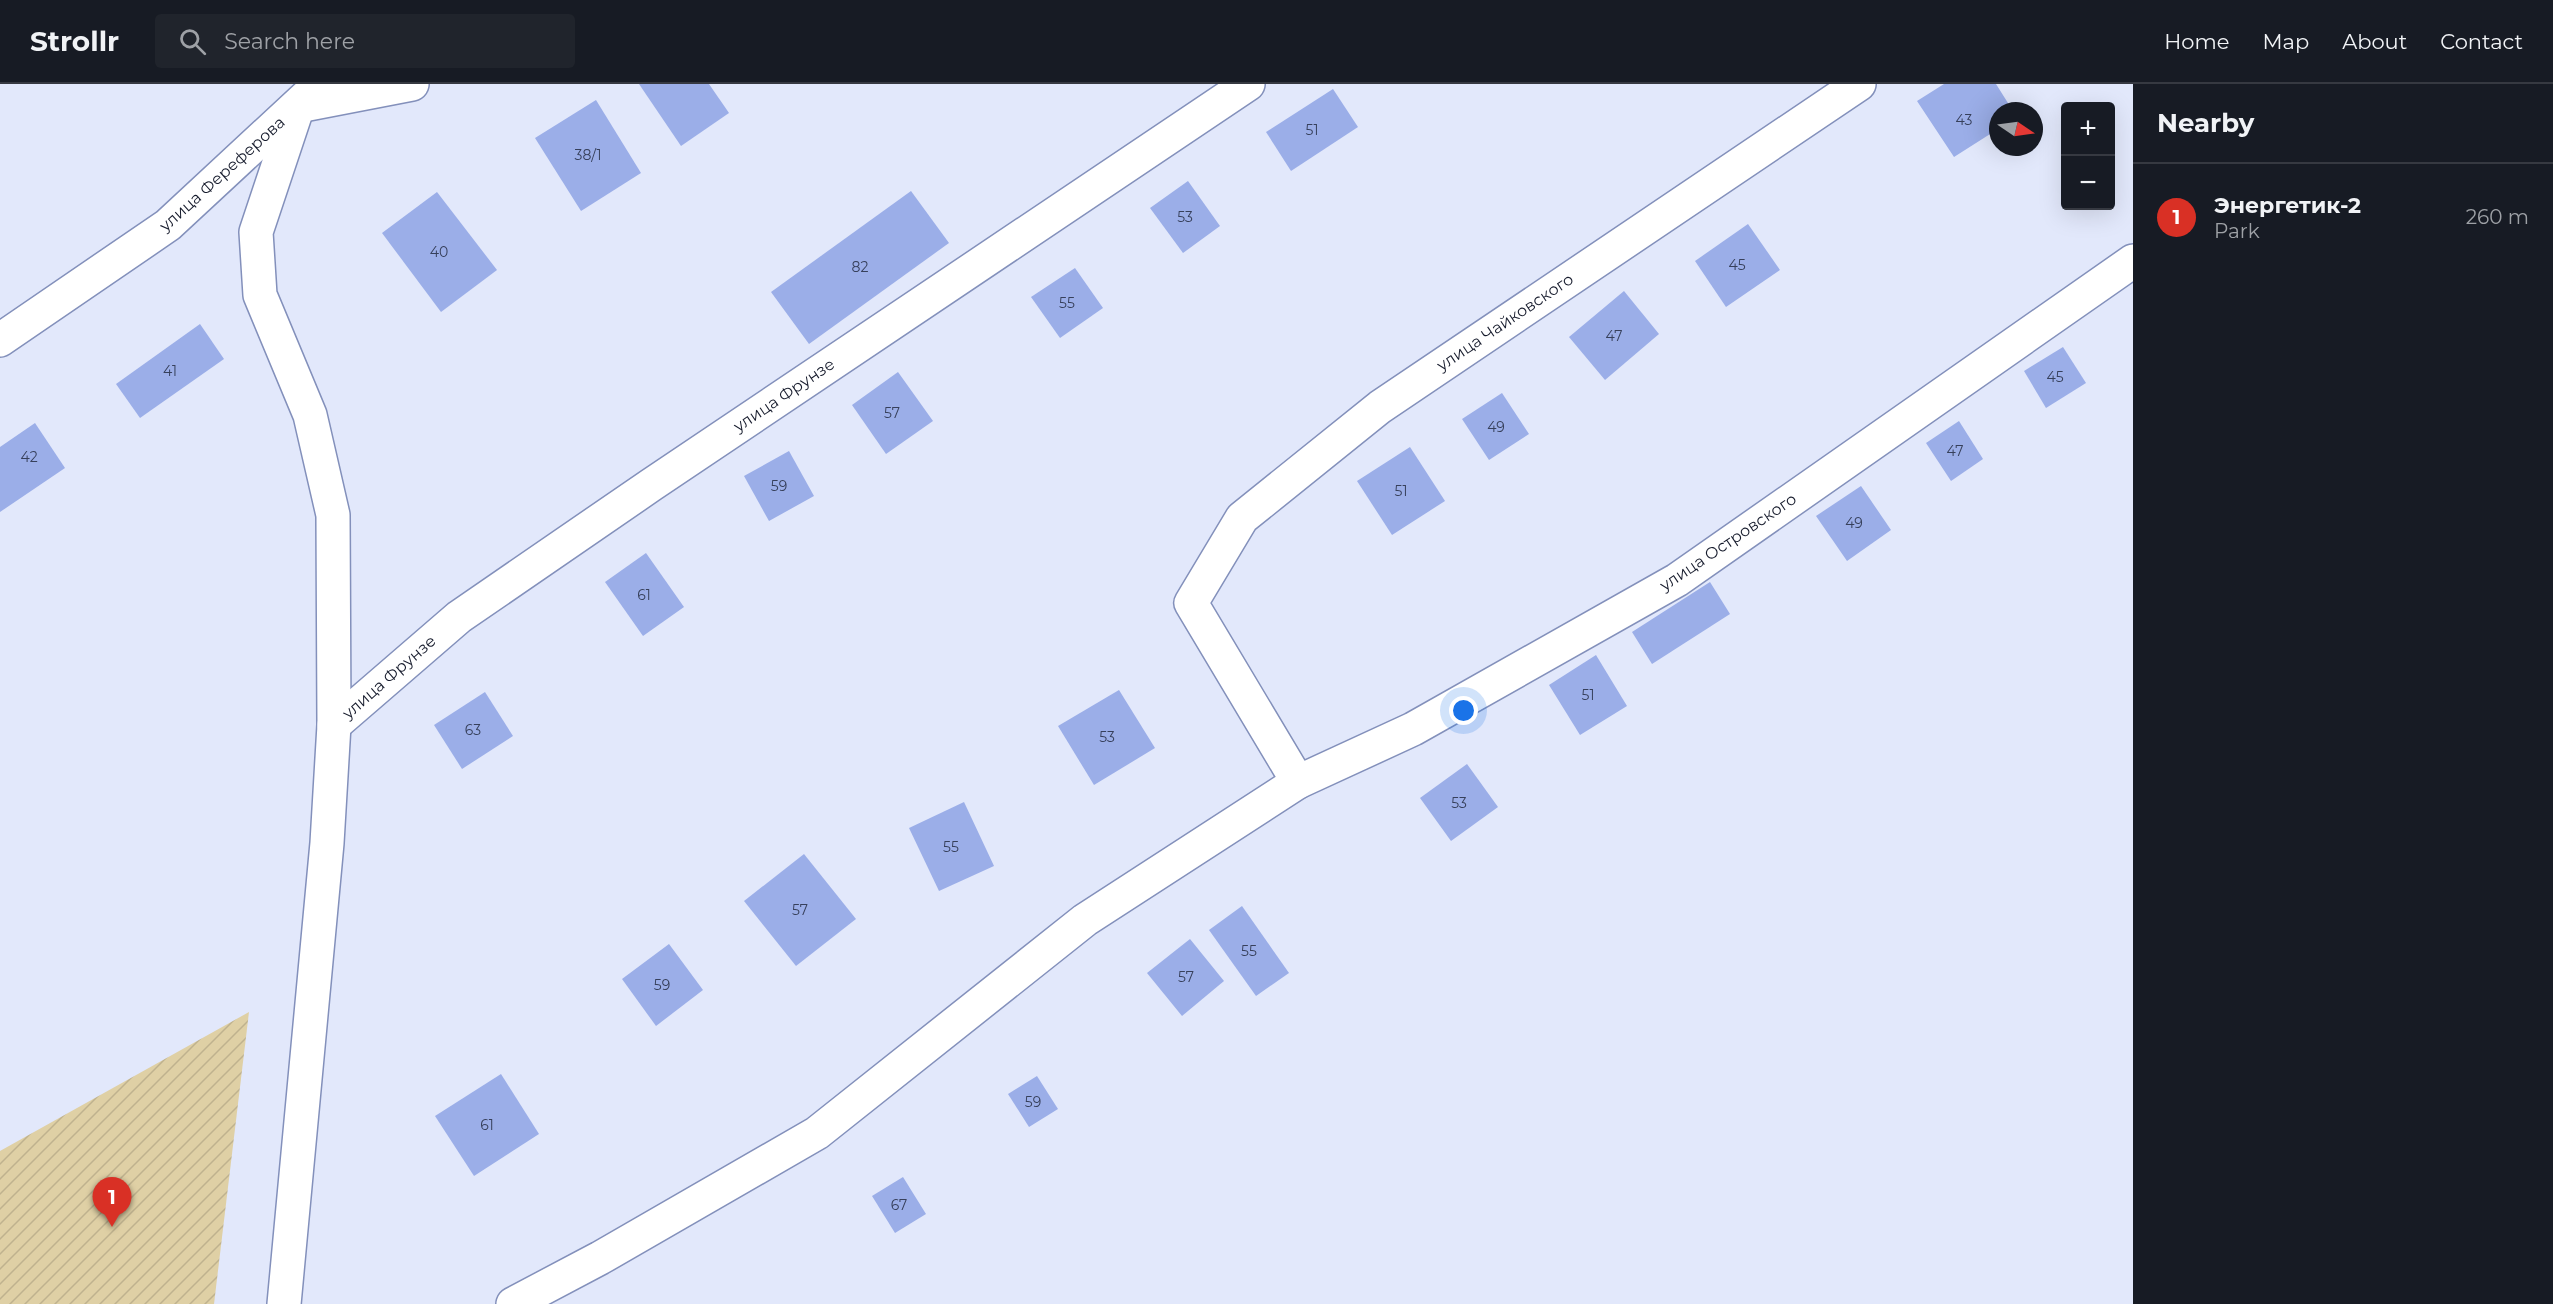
<!DOCTYPE html>
<html lang="en">
<head>
<meta charset="utf-8">
<style>
  :root { --surface:#171b24; --page:#20242c; --text:#f1f3f6; --muted:#9ea1a6; --line:#363941; --accent:#d93025 }
  body { margin:0; font-family:Montserrat,sans-serif; background:var(--page); color:var(--text) }
  .controls { position:absolute; right:18px; top:18px; display:grid; overflow:hidden; border-radius:6px; box-shadow:0 6px 24px #0002 }
  .controls button { width:54px; height:54px; display:grid; place-items:center; padding:0; border:0; border-bottom:2px solid var(--line); background:var(--surface); color:var(--text); font:30px sans-serif }
  .compass { position:absolute; left:1989px; top:18px; width:54px; height:54px; border-radius:50%; background:var(--surface); box-shadow:0 6px 24px #0002; rotate:103deg }
  .you { position:absolute; left:1464px; top:627px; width:21px; height:21px; margin:-15px; border:4px solid #fff; border-radius:50%; background:#1a73e8; box-shadow:0 0 0 9px #1a73e833 }
  .badge { display:grid; place-items:center; width:39px; height:39px; border-radius:50%; background:var(--accent); color:#fff; font-size:20px; font-weight:700 }
  .pin { position:absolute; translate:-50% -50px; filter:drop-shadow(0 2px 3px #0008) }
  .pin::after { content:''; position:absolute; top:32px; width:21px; height:18px; background:inherit; clip-path:polygon(0 0,100% 0,50% 100%) }
  .list { margin:0; padding:0; list-style:none }
  h2 { display:flex; justify-content:space-between; align-items:center; height:78px; margin:0; padding:0 24px; font-size:26px }
  h2 small { font-size:20px; font-weight:400; color:var(--muted) }
  .list li { display:grid; grid-template-columns:39px 1fr auto; gap:18px; align-items:center; box-sizing:border-box; height:108px; padding:0 24px; border-top:2px solid var(--line) }
  .list b { display:block; font-size:22px; white-space:nowrap }
  .list p { margin:0; font-size:20px; white-space:nowrap; color:var(--muted) }
  .list em { font-size:20px; font-style:normal; color:var(--muted) }
  .icon { flex:none; width:33px; height:33px; fill:none; stroke:currentColor; stroke-width:2; stroke-linecap:round; stroke-linejoin:round }
  .map { position:relative; flex:none; width:2133px; height:1220px; overflow:hidden }
  header { display:flex; align-items:center; gap:36px; box-sizing:border-box; height:84px; padding:0 30px; background:var(--surface); border-bottom:2px solid var(--line) }
  header strong { font-size:28px }
  nav { display:flex; gap:33px; margin-inline-start:auto; font-size:21px }
  .search { width:420px; height:54px; background:var(--page); display:flex; align-items:center; gap:15px; box-sizing:border-box; padding:0 21px; border-radius:6px; color:var(--muted); font-size:22px }
  main { display:flex }
  aside { flex:1; background:var(--surface) }
  .map>svg:first-child { display:block }
  .garden { fill:url(#garden-furrows) }
  .building { fill:#9baee8 }
  .lines { fill:none; stroke-linecap:round; stroke-linejoin:round }
  .minor-casing { stroke:#8390bb; stroke-width:36 }
  .minor { stroke:#fff; stroke-width:33 }
  .labels { text-anchor:middle; dominant-baseline:central; stroke-width:5; stroke-linejoin:round; paint-order:stroke }
  .number-label { font-size:14px; fill:#37405b }
  .street-label { font-size:16px; fill:#161b2c; stroke:#fff }
</style>
</head>
<body>
<header>
<strong>Strollr</strong>
<div class="search"><svg class="icon" aria-label="search" viewBox="0 0 24 24"><circle cx="10" cy="10" r="6"/><path d="M15 15l6 6"/></svg>Search here</div>
<nav><a>Home</a><a>Map</a><a>About</a><a>Contact</a></nav>
</header>
<main>
<div class="map">
<svg width="2133" height="1220" viewBox="0 0 2133 1220">
  <defs>
    <pattern id="garden-furrows" width="10" height="10" patternUnits="userSpaceOnUse" patternTransform="scale(1.5)"><rect width="10" height="10" fill="#dfd0a5"/><path d="M-1 1l2-2M0 10L10 0M9 11l2-2" fill="none" stroke="#bfb28e"/></pattern>
  </defs>
  <rect width="100%" height="100%" fill="#e2e8fb"/>
  <!-- garden -->
  <path class="garden" d="M249,928l-35,292h-214v-153z"/>
  <!-- building -->
  <g class="building">
    <path d="M639,0h70l20,29 -48,33z"/>
    <path d="M1944,0h52l17,27h-15v18l-44,28 -37,-56z"/>
    <path d="M1333,5l25,38 -67,44 -25,-39z"/>
    <path d="M596,16l45,73 -60,38 -46,-73z"/>
    <path d="M1188,97l32,45 -37,27 -33,-45z"/>
    <path d="M911,107l38,52 -140,101 -38,-52z"/>
    <path d="M437,108l60,78 -56,42 -59,-79z"/>
    <path d="M1748,140l32,46 -54,37 -31,-46z"/>
    <path d="M1075,184l28,40 -43,30 -29,-41z"/>
    <path d="M1624,207l35,43 -54,46 -36,-43z"/>
    <path d="M200,240l24,35 -84,59 -24,-34z"/>
    <path d="M2063,263l23,36 -40,25 -22,-37z"/>
    <path d="M898,288l35,49 -47,33 -34,-49z"/>
    <path d="M1502,309l27,41 -40,26 -27,-41z"/>
    <path d="M1959,337l24,38 -32,22 -25,-38z"/>
    <path d="M35,339l30,45 -65,44v-65z"/>
    <path d="M1410,363l35,54 -53,34 -35,-54z"/>
    <path d="M789,367l25,45 -45,25 -25,-45z"/>
    <path d="M1861,402l30,44 -44,31 -31,-45z"/>
    <path d="M646,469l38,54 -41,29 -38,-54z"/>
    <path d="M1710,498l20,32 -78,50 -20,-32z"/>
    <path d="M1596,571l31,51 -47,29 -31,-50z"/>
    <path d="M1119,606l36,58 -61,37 -36,-59z"/>
    <path d="M485,608l28,44 -51,33 -28,-44z"/>
    <path d="M1467,680l31,43 -47,34 -31,-43z"/>
    <path d="M964,718l30,64 -55,25 -30,-63z"/>
    <path d="M804,770l52,65 -60,47 -52,-65z"/>
    <path d="M1242,822l47,67 -33,23 -47,-66z"/>
    <path d="M1190,855l34,42 -42,35 -35,-43z"/>
    <path d="M669,860l34,46 -47,36 -34,-47z"/>
    <path d="M501,990l38,60 -65,42 -39,-60z"/>
    <path d="M1037,992l21,33 -29,18 -21,-33z"/>
    <path d="M903,1093l23,37 -31,19 -23,-37z"/>
  </g>
  <g class="lines">
    <defs>
      <g id="minor">
        <path d="M298,22l114,-22"/>
        <path d="M0,256l168,-115 152,-141"/>
        <path d="M334,641l125,-108 192,-132 597,-401"/>
        <path d="M1298,698l115,-53 264,-149 456,-319"/>
        <path d="M284,1220l43,-461 7,-118 -1,-210 -23,-100 -50,-120 -4,-63 42,-126"/>
        <path d="M513,1220l87,-46 217,-125 268,-213 213,-138 -107,-179 51,-85 138,-111 479,-323"/>
      </g>
    </defs>
    <!-- minor casing -->
    <use href="#minor" class="minor-casing"/>
    <!-- minor -->
    <use href="#minor" class="minor"/>
  </g>
  <g class="labels">
    <!-- number labels -->
    <g class="number-label">
      <text x="1964" y="36">43</text>
      <text x="1312" y="46">51</text>
      <text x="588" y="71">38/1</text>
      <text x="1185" y="133">53</text>
      <text x="439" y="168">40</text>
      <text x="1737" y="181">45</text>
      <text x="860" y="183">82</text>
      <text x="1067" y="219">55</text>
      <text x="1614" y="252">47</text>
      <text x="170" y="287">41</text>
      <text x="2055" y="293">45</text>
      <text x="892" y="329">57</text>
      <text x="1496" y="343">49</text>
      <text x="1955" y="367">47</text>
      <text x="29" y="373">42</text>
      <text x="779" y="402">59</text>
      <text x="1401" y="407">51</text>
      <text x="1854" y="439">49</text>
      <text x="644" y="511">61</text>
      <text x="1588" y="611">51</text>
      <text x="473" y="646">63</text>
      <text x="1107" y="653">53</text>
      <text x="1459" y="719">53</text>
      <text x="951" y="763">55</text>
      <text x="800" y="826">57</text>
      <text x="1249" y="867">55</text>
      <text x="1186" y="893">57</text>
      <text x="662" y="901">59</text>
      <text x="1033" y="1018">59</text>
      <text x="487" y="1041">61</text>
      <text x="899" y="1121">67</text>
    </g>
    <!-- street labels -->
    <g class="street-label">
      <text transform="translate(222 90) rotate(-42)">улица Фереферова</text>
      <text transform="translate(1505 238) rotate(-34)">улица Чайковского</text>
      <text transform="translate(784 311) rotate(-34)">улица Фрунзе</text>
      <text transform="translate(1728 458) rotate(-34)">улица Островского</text>
      <text transform="translate(389 593) rotate(-41)">улица Фрунзе</text>
    </g>
  </g>
</svg>
<div class="controls">
<button>+</button>
<button>−</button>
</div>
<svg class="compass" viewBox="-18 -18 36 36"><path d="M0-13l5 13h-10z" fill="#e53935"/><path d="M0 13l5-13h-10z" fill="#9ea1a6"/></svg>
<div class="you"></div>
<div class="pin badge" style="left:112px;top:1143px">1</div>
</div>
<aside>
<h2>Nearby<small></small></h2>
<ul class="list">
<li><span class="badge">1</span><div><b>Энергетик-2</b><p>Park</p></div><em>260 m</em></li>
</ul>
</aside>
</main>
</body>
</html>
